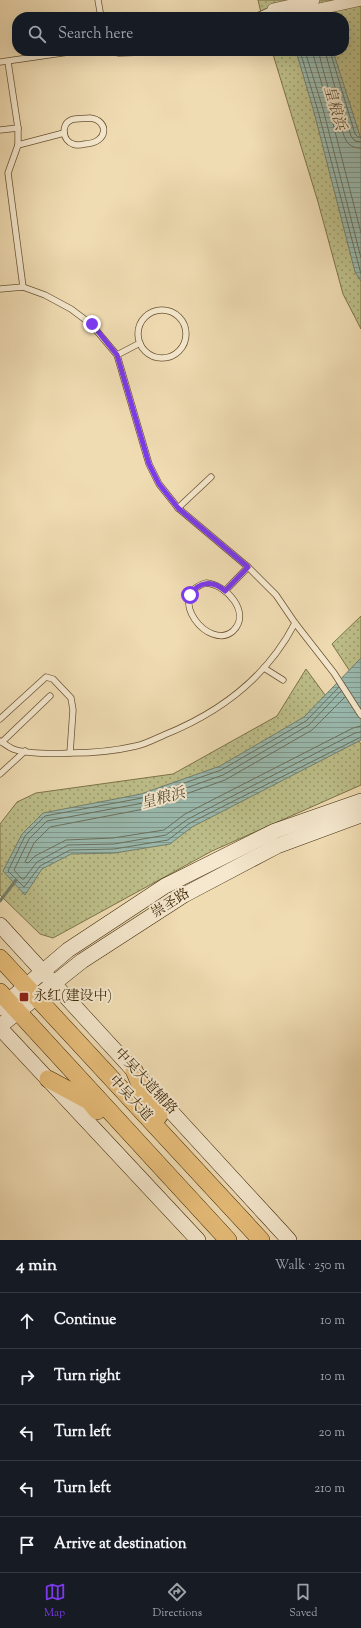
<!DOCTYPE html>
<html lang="en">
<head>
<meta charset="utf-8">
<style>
  :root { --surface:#171b24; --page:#242831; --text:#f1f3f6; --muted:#9ea1a6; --line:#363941; --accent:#7c3aed }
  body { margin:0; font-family:"Sorts Mill Goudy","Noto Serif SC",serif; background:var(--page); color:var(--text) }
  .stop { position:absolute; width:12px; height:12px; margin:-9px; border:3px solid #7c3aed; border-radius:50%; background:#fff }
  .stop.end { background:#7c3aed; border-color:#fff; box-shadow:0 1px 4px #0008 }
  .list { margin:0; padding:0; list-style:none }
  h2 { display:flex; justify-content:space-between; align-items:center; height:52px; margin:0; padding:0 16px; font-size:17px }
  h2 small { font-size:13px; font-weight:400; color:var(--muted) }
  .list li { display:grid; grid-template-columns:26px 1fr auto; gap:12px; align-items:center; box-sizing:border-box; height:56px; padding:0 16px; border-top:1px solid var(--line) }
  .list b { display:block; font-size:15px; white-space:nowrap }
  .list em { font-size:13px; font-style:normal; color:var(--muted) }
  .icon { flex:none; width:22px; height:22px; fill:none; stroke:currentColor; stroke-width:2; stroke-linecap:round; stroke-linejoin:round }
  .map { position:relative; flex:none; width:361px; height:1240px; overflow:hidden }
  .search { position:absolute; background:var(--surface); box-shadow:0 4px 16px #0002; left:12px; right:12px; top:12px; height:44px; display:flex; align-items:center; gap:10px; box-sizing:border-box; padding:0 14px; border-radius:16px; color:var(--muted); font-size:15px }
  .sheet { height:332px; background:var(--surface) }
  nav { display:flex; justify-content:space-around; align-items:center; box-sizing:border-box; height:56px; border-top:1px solid var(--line); background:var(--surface); font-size:11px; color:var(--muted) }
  nav a { display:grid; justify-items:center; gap:2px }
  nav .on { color:var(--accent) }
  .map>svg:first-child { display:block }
  .grass { fill:url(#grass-dots); stroke:#7e7349 }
  .water { fill:url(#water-rules); stroke:#75806d }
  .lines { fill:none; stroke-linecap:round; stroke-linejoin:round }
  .shore { stroke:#6c715c; stroke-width:1 }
  .stream { stroke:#75806d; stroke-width:3 }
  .lane-casing { stroke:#6a5433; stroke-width:7 }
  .street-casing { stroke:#6a5433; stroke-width:12 }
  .secondary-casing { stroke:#3e2708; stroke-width:16 }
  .primary-casing { stroke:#3e2708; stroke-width:18 }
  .lane { stroke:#f5e8ce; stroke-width:5.5 }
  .street { stroke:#f5e8ce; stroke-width:11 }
  .secondary { stroke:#f5e8ce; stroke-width:15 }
  .primary { stroke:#e8be7a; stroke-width:17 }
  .route { stroke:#7c3aed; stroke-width:5 }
  .poi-dot { fill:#8f2418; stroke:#f5e8ce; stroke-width:1.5 }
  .labels { text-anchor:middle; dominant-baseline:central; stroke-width:4; stroke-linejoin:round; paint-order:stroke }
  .street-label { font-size:14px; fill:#3e2708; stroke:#f5e8ce }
  .poi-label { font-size:14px; fill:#3e2708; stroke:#f5e8ce; text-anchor:start }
  .water-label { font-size:15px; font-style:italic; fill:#554c32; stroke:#f5e8ce }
</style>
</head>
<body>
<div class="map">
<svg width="361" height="1240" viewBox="0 0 361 1240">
  <defs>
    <pattern id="grass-dots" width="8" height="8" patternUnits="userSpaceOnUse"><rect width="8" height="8" fill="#bdbf8a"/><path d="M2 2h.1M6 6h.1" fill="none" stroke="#9b9b6f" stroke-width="1.8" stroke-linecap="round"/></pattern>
    <pattern id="water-rules" width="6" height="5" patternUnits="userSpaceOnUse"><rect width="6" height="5" fill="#9abbb1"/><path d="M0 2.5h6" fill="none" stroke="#7f988e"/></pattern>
  </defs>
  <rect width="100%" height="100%" fill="#f0dcb3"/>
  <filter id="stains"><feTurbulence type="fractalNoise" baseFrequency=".005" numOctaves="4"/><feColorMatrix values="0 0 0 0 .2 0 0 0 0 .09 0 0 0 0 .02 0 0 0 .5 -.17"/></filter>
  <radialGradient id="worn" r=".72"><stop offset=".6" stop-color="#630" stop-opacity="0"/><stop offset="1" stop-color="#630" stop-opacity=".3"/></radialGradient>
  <!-- grass -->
  <g class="grass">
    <path d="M258,0h103v329l-18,-35 -25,-92 -46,-151h72v-34h-82z"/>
    <path d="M361,616v72l-29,-44z"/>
    <path d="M306,669l55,75v41l-149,66 -159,87 -13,-4 -40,-39v-71l17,-22 19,-9 137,-19 104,-58z"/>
  </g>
  <!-- water -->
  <g class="water">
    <path d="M296,51h37l28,88v142l-6,-9 -41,-160z"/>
    <path d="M361,658v82l-169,87 -22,17 -55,9 -44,1 -29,15 -17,26 -22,-24 19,-37 21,-21 98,-19 79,-28 84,-49z"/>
  </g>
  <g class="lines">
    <!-- shore -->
    <g class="shore">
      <path d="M300,51l18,60 43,163"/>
      <path d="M305,51l18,58 38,149"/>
      <path d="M312,51l17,57 32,125"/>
      <path d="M319,51c0,10 23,84 28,91 4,5 9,6 14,6"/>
      <path d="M325,51l9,33 17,52 4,5 6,1"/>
      <path d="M330,51l25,83 3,3h3"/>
      <path d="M339,687l-33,34 -85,49 -79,28 -97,18 -20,20 -17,35 16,16 16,-21 30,-16 44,-1 54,-9 22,-17 171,-86"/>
      <path d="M341,691l-32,34 -86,50 -80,28 -96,18 -18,18 -15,31 8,9h2l13,-17 31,-17 46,-1 52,-9 22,-16 167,-86 6,-1"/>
      <path d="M345,697l-33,33 -87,50 -81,29 -94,18 -16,16 -9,19 3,1 7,-7 31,-16 47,-2 51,-8 21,-16 168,-86 8,-2"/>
    </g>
    <!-- stream -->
    <path class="stream" d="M0,901l16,-21"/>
    <defs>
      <g id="lane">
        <path d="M98,0l3,17"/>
        <path d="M255,17l18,-8"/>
        <path d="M110,51l9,2 61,-2"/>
        <path d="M0,62l76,-11"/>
        <path d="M8,62l10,66v17l-10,28 15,114"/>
        <path d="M90,118c19,2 19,25 -5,26 -4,1 -8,2 -12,0 -10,-3 -13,-19 -2,-24 5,-2 13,-1 19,-2z"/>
        <path d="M0,130l18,-2"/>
        <path d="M18,145l46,-12"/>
        <path d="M0,289l23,-2 22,8 26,14 20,15 26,31 32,109 10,20 19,24 70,59 28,28 19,28 39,50 27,42"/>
        <circle cx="162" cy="334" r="24"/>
        <path d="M117,355l23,-12"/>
        <path d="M178,508l33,-31"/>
        <path d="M206,583c20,1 46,30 27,48 -24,21 -69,-36 -27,-48z"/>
        <path d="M225,591l23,-24"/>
        <path d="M264,668l19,12"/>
        <path d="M0,719l46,-42 7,2 18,19 2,12 -3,43"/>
        <path d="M0,741c4,2 8,6 13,8 12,5 43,5 57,4 22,0 45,-2 66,-7 10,-2 19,-7 28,-11 55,-22 103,-58 131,-112"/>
        <path d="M2,742l48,-46"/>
        <path d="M0,774l25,-23"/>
      </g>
      <g id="street">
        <path d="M273,9l41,-9"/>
        <path d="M282,17l79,-17"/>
      </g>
      <g id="secondary">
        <path d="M0,925c96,106 193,210 289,315"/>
        <path d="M0,1008l68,-58 97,-64 110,-55 86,-30"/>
        <path d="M0,1026l82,-65 102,-66 93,-49 84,-31"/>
        <path d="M0,1028l198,212"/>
      </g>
      <g id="primary">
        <path d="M0,958l261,282"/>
        <path d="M0,992l228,248"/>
        <path d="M134,1070l14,34 11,12"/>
        <path d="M48,1079l41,22 8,10"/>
      </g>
    </defs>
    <!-- lane casing -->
    <use href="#lane" class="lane-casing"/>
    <!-- street casing -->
    <use href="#street" class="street-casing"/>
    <!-- secondary casing -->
    <use href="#secondary" class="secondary-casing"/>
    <!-- primary casing -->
    <use href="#primary" class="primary-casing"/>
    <!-- lane -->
    <use href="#lane" class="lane"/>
    <!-- street -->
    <use href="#street" class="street"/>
    <!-- secondary -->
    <use href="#secondary" class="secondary"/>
    <!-- primary -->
    <use href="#primary" class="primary"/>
  </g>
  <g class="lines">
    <!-- route -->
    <path class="route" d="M92,324l25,31 32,109 10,20 19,24 70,59 -23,24c-12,-11 -26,-10 -35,4"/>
  </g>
  <!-- markers -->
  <rect class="poi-dot" x="19" y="992" width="10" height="10" rx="2"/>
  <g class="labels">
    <!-- street labels -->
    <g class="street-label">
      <text transform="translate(171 904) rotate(-32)">崇圣路</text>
      <text transform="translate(145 1082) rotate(47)">中吴大道辅路</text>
      <text transform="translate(130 1099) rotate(47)">中吴大道</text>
    </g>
    <!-- poi labels -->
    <g class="poi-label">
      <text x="33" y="997">永红(建设中)</text>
    </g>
    <!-- water labels -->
    <g class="water-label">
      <text transform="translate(334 108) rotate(74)">皇粮浜</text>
      <text transform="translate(163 799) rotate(-15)">皇粮浜</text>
    </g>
  </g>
  <rect width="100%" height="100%" filter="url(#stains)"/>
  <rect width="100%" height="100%" fill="url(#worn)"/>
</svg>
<div class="stop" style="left:190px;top:595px"></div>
<div class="stop end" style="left:92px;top:324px"></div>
<div class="search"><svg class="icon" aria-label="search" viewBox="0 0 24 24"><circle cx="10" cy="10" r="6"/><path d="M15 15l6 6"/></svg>Search here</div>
</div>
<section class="sheet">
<h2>4 min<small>Walk · 250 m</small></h2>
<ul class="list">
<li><svg class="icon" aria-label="ahead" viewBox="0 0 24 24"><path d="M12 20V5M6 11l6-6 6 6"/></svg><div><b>Continue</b></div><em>10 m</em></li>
<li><svg class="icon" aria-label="right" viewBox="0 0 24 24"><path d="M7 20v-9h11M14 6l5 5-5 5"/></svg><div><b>Turn right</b></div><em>10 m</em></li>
<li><svg class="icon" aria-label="left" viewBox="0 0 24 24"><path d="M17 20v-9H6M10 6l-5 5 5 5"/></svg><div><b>Turn left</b></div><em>20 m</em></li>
<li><svg class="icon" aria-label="left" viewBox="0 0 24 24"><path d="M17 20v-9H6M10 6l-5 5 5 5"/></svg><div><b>Turn left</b></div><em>210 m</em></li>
<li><svg class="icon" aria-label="arrive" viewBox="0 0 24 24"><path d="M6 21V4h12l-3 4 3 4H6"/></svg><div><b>Arrive at destination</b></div></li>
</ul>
</section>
<nav>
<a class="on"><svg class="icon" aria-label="map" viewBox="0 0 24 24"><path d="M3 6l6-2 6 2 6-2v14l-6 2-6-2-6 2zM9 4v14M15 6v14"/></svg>Map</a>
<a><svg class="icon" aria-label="directions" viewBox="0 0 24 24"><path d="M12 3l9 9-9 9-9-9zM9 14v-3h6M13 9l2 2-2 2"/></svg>Directions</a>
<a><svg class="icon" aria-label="saved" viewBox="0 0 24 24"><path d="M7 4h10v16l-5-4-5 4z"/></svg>Saved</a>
</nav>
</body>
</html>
